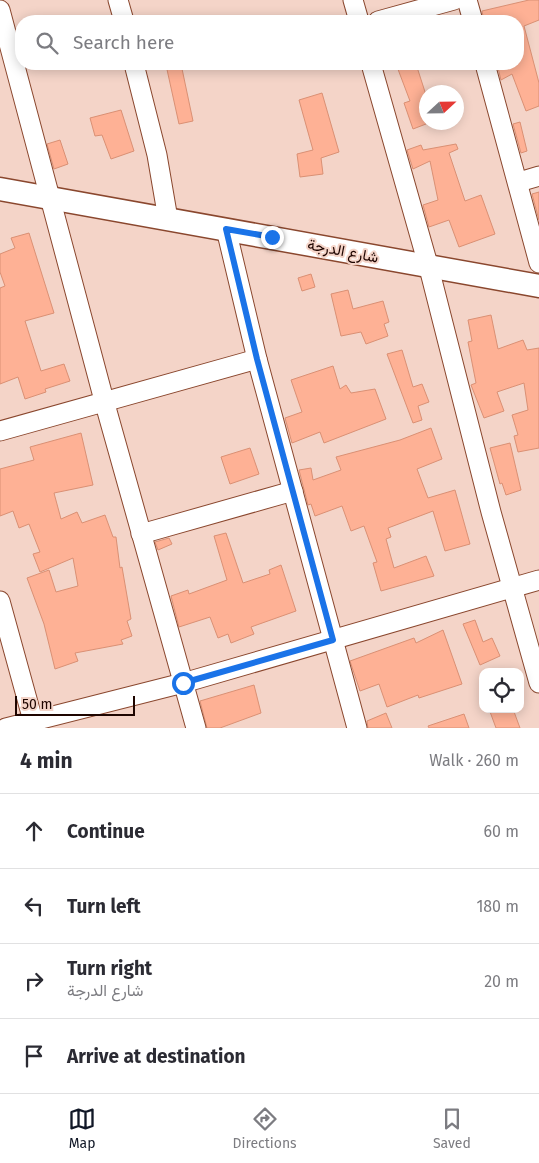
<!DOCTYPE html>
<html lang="en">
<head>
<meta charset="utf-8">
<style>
  :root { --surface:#fff; --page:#f7f7f7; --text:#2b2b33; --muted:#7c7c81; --line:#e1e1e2; --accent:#111827 }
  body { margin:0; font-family:"Fira Sans",Vazirmatn,sans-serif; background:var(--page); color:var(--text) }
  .controls { position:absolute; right:15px; bottom:15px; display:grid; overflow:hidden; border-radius:10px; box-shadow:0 2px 12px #0003 }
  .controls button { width:45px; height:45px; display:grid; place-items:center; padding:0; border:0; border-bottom:1px solid var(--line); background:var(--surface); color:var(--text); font:25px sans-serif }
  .compass { position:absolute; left:419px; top:85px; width:45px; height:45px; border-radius:50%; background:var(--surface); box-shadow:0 2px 12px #0003; rotate:68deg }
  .scale { position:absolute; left:15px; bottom:12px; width:120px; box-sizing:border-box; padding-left:5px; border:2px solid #1e0500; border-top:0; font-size:14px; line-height:18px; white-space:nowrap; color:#1e0500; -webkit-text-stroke:4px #f4d4c8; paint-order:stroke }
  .stop { position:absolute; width:15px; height:15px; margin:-11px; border:4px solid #1a73e8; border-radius:50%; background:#fff }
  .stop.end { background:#1a73e8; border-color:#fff; box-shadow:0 1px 5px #0008 }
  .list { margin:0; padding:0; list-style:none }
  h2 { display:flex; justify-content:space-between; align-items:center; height:65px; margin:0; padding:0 20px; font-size:21px }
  h2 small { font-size:16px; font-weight:400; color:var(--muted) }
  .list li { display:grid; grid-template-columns:32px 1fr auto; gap:15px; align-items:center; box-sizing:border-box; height:75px; padding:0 20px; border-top:1px solid var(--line) }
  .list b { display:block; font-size:19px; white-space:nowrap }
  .list p { margin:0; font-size:16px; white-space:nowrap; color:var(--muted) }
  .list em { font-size:16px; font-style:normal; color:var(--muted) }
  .icon { flex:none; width:28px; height:28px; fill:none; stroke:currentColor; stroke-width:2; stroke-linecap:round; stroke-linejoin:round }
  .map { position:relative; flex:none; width:539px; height:728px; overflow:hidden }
  .search { position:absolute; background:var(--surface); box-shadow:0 2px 12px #0003; left:15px; right:15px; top:15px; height:55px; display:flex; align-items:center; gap:12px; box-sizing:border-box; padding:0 18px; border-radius:20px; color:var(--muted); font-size:19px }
  .sheet { height:365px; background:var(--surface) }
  nav { display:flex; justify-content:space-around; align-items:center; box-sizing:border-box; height:70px; border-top:1px solid var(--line); background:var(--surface); font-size:14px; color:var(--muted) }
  nav a { display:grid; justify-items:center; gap:2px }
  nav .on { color:var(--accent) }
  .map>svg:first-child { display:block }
  .building { fill:#feb195; stroke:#da9074 }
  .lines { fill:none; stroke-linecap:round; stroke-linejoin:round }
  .minor-casing { stroke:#8a472e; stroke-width:21 }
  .tertiary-casing { stroke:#8a472e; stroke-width:25 }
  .minor { stroke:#fff; stroke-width:19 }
  .tertiary { stroke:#fff; stroke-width:22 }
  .route { stroke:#1a73e8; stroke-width:6 }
  .labels { text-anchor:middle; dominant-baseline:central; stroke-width:4; stroke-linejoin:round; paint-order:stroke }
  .street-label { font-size:15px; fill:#1e0500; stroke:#f4d4c8 }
</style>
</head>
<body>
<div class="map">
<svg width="539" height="728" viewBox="0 0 539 728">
  <rect width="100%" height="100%" fill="#f4d4c8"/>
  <!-- building -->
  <g class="building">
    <path d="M529,0h10v20l-15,6 15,57v23l-13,5 -14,-37 -11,6 -4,-16h21v-43h-34l-2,-10z"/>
    <path d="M181,64l12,57 -14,3 -13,-59z"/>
    <path d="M396,64h20l10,31v29l-13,5 -9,-26 6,-2z"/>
    <path d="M322,93l17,59 -18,6 2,16 -23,3 -3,-23 16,-4 -14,-50z"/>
    <path d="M121,110l13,41 -23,8 -9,-24 -7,1 -5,-18z"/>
    <path d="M520,122l7,29 -6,2 -8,-29z"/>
    <path d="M60,140l8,24 -14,5 -7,-25z"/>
    <path d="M456,144l2,5 -9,4 16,48 16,-6 14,39 -36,13 -10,-27 -20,7 -6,-22 15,-5 -8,-39 -17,8 -6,-19 14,-5 2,5z"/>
    <path d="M539,192v28l-7,-26z"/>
    <path d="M29,233l25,80 -29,8 16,50 23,-7 6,17 -25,8 1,3 -21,7 -7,-22 -18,7v-96l5,-2 -5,-14v-18l15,-6 -4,-10z"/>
    <path d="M311,274l4,13 -13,4 -4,-13z"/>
    <path d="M348,290l5,19 30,-8 6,21 -5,2 4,12 -22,8 -5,-12 -20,4 -10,-42z"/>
    <path d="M491,315l7,34 25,-9 4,10 12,-2v100l-21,4 -4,-16 4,-1 -6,-20 16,-5 -4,-27 -27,9 7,19 -20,7 -13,-33 5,-2 -8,-41 4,-1 -4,-21z"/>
    <path d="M402,350l11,37 9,-3 7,18 -11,4 4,14 -9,3 -26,-69z"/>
    <path d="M333,366l7,23 6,-4 5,8 24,-4 11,30 -62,24 -4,-11 -28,11 -7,-25 17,-6 -11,-32z"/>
    <path d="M431,428l11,31 -25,10 11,29 27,-8 15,54 -25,7 -12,-40 -45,17 3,9 -5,2 8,29 32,-12 8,20 -53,15 -8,-28 4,-1 -13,-36 -13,5 -9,-25 -27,10 -4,-12 -3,1 -9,-35 12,-2 2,12 28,-10 -5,-13 64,-17z"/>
    <path d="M81,433l12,52 -39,8 7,26 16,-7 5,11 23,-8 8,22h3l4,31 2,-1 9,52 -4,2 5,15 -11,4 2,4 -48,9 3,8 -23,8 -11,-45 -17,-46 22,-8 7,22 22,-6 -5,-28 -33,14 -7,-18 7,-2 -11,-28 -10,4 -6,-17 -13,5v-47l34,-9 -4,-13z"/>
    <path d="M510,443l11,47 -15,5 -4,-12 -2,1 -10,-36z"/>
    <path d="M250,448l9,26 -29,10 -9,-27z"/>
    <path d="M226,533l17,50 27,-9 -1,-4 12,-5 15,46 -45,16 3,7 -23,9 -3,-9 -10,4 -8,-21 -31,10 -8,-31 17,-6 1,4 38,-14 -13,-44z"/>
    <path d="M169,538l3,6 -14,6 -3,-8z"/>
    <path d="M475,620l8,22 9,-4 8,18 -20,9 -17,-41z"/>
    <path d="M443,630l19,54 -43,14 -1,-3 -31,12 -8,-23 -19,7 -10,-30 64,-23 2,5z"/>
    <path d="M254,685l7,28 -41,15h-13l-7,-27z"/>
    <path d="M489,709h24l7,19h-24z"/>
    <path d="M386,713l6,15h-24l-1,-7z"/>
    <path d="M464,714l5,14h-40l-1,-2z"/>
  </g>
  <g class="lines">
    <defs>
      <g id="minor">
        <path d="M118,0l6,21"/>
        <path d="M353,0l6,21"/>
        <path d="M467,0l6,21"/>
        <path d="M0,10l105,394 91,324"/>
        <path d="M378,21l76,-21"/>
        <path d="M134,64l23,91 11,64"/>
        <path d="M371,64l58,204 62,244 48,171"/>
        <path d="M485,64l54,199"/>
        <path d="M519,182l20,-6"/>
        <path d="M226,229l31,130 100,369"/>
        <path d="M0,431l257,-72"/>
        <path d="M141,534l152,-43"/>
        <path d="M0,601l35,127"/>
        <path d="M6,728l177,-45 356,-103"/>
      </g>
      <path id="tertiary" d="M0,189l539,97"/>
    </defs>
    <!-- minor casing -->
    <use href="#minor" class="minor-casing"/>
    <!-- tertiary casing -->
    <use href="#tertiary" class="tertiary-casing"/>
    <!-- minor -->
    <use href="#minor" class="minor"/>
    <!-- tertiary -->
    <use href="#tertiary" class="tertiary"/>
  </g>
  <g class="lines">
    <!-- route -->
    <path class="route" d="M183,683l150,-43 -76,-281 -31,-130 46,8"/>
  </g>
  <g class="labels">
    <!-- street labels -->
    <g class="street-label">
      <text transform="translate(343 251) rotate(11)">شارع الدرجة</text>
    </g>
  </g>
</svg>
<div class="controls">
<button><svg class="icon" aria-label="locate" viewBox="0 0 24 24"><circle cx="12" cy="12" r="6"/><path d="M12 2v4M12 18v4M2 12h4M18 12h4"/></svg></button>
</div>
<svg class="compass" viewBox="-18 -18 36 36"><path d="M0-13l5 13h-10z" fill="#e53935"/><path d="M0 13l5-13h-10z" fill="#7c7c81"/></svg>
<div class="scale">50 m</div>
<div class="stop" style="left:183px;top:683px"></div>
<div class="stop end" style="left:272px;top:237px"></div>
<div class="search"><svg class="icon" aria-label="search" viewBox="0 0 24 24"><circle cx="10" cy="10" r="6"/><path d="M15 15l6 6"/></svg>Search here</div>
</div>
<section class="sheet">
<h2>4 min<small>Walk · 260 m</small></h2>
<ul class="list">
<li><svg class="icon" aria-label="ahead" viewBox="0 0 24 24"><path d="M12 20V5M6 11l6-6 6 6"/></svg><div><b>Continue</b></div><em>60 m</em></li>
<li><svg class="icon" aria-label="left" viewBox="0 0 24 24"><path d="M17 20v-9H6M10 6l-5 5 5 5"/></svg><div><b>Turn left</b></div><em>180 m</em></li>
<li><svg class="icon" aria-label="right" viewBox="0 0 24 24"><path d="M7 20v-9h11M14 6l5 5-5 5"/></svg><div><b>Turn right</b><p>شارع الدرجة</p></div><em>20 m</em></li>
<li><svg class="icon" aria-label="arrive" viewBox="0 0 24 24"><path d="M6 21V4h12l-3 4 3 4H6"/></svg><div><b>Arrive at destination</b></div></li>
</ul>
</section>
<nav>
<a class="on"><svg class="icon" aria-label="map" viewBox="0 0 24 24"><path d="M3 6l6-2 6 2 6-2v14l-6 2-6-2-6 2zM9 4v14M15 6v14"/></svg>Map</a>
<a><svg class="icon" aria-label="directions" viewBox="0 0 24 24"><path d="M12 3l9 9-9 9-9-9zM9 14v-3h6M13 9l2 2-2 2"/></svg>Directions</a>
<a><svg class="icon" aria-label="saved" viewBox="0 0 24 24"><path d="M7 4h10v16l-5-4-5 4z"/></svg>Saved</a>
</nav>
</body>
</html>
